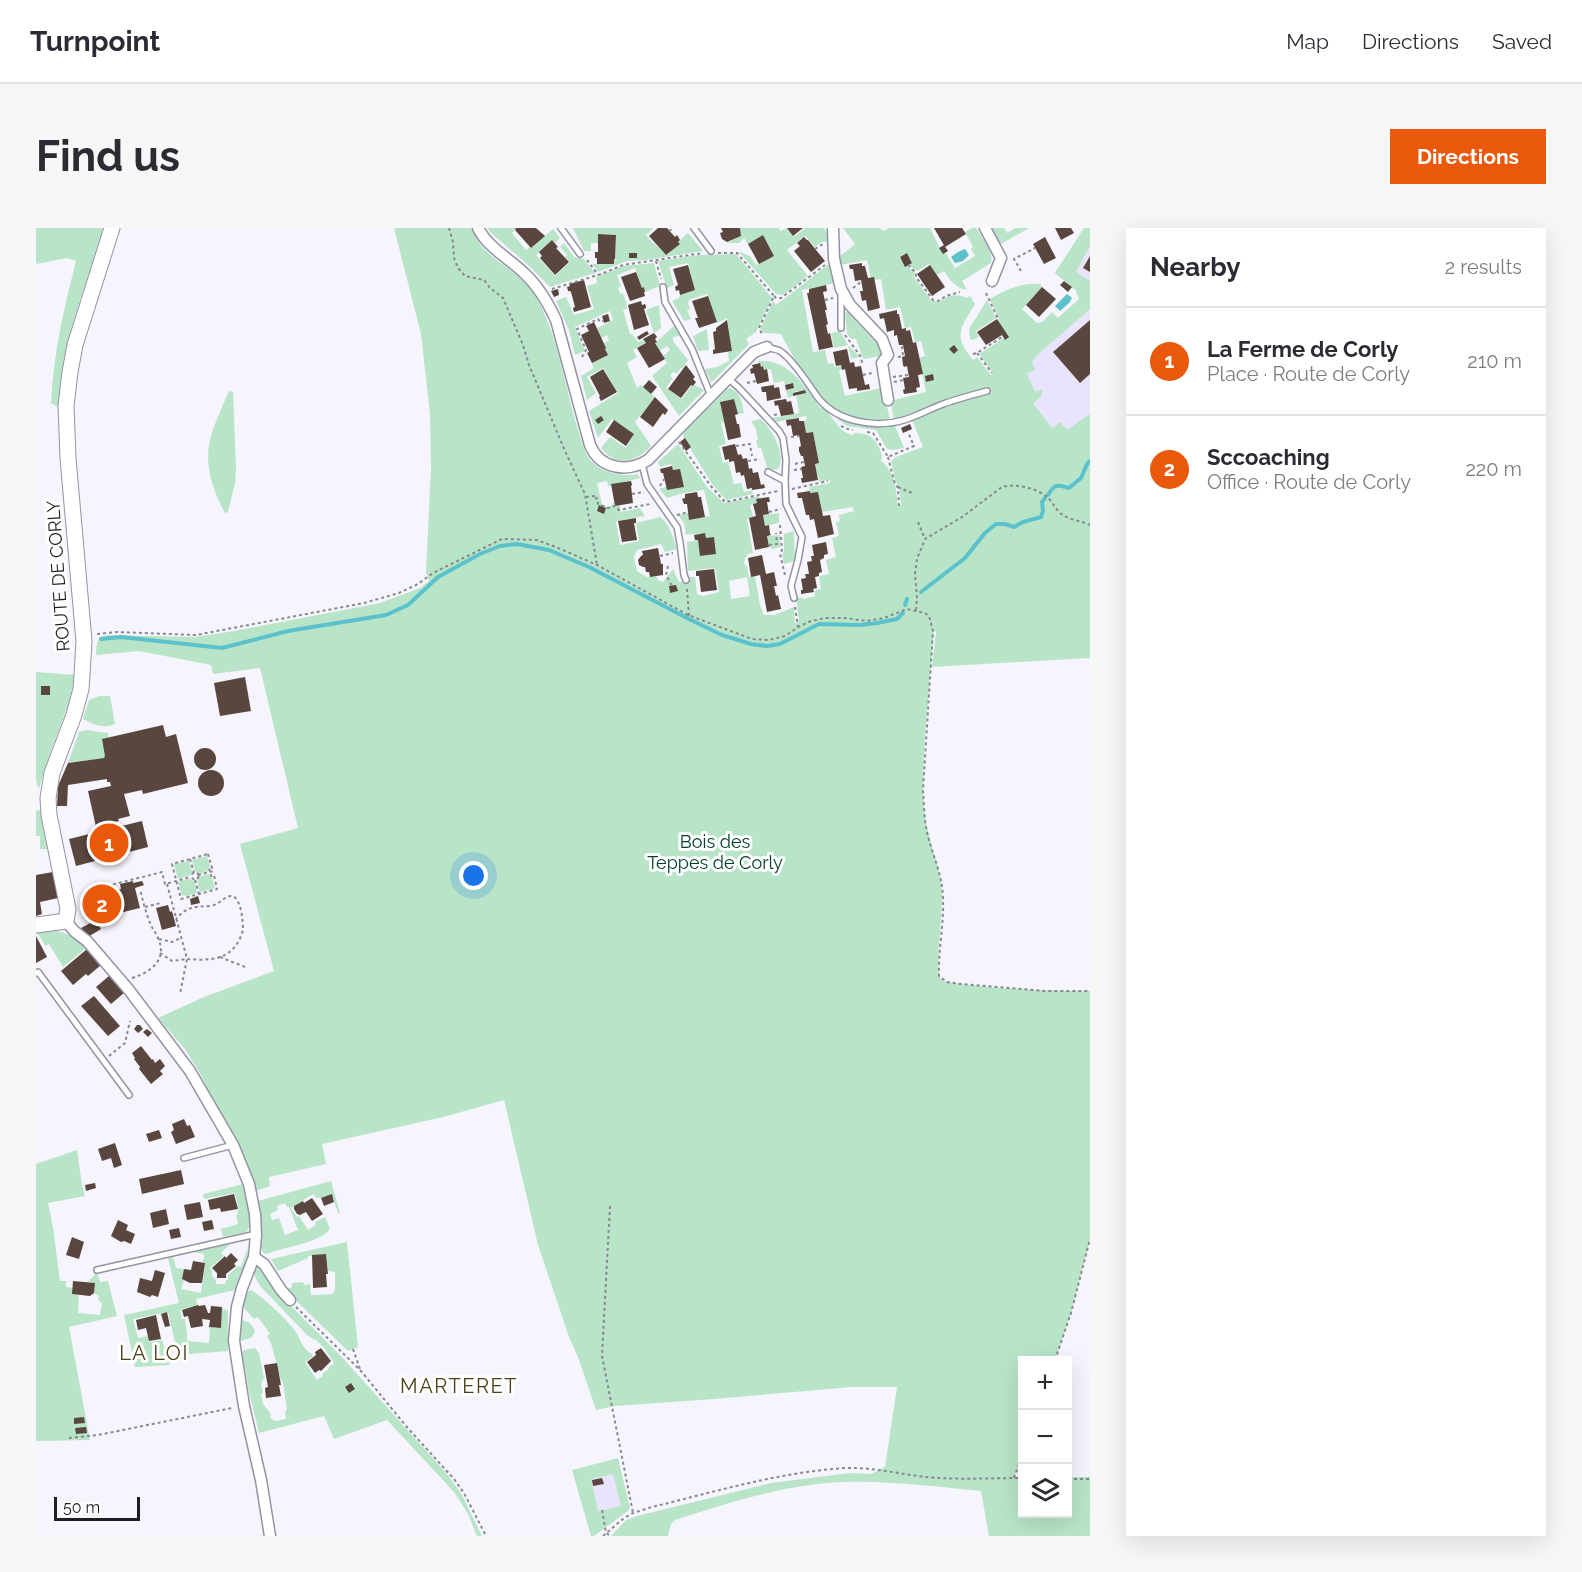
<!DOCTYPE html>
<html lang="en">
<head>
<meta charset="utf-8">
<style>
  :root { --surface:#fff; --page:#f7f7f7; --text:#2b2b33; --muted:#7c7c81; --line:#e1e1e2; --accent:#ea580c }
  body { margin:0; font-family:Raleway,sans-serif; background:var(--page); color:var(--text) }
  .controls { position:absolute; right:18px; bottom:18px; display:grid; overflow:hidden; border-radius:0px; box-shadow:0 6px 24px #0002 }
  .controls button { width:54px; height:54px; display:grid; place-items:center; padding:0; border:0; border-bottom:2px solid var(--line); background:var(--surface); color:var(--text); font:30px sans-serif }
  .scale { position:absolute; left:18px; bottom:15px; width:86px; box-sizing:border-box; padding-left:6px; border:3px solid #1f1d24; border-top:0; font-size:16px; line-height:21px; white-space:nowrap; color:#1f1d24; -webkit-text-stroke:4px #fff; paint-order:stroke }
  .you { position:absolute; left:438px; top:648px; width:21px; height:21px; margin:-15px; border:4px solid #fff; border-radius:50%; background:#1a73e8; box-shadow:0 0 0 9px #1a73e833 }
  .badge { display:grid; place-items:center; width:39px; height:39px; border-radius:50%; background:var(--accent); color:#fff; font-size:20px; font-weight:700 }
  .pin { position:absolute; translate:-50% -50%; border:3px solid #fff; box-shadow:0 2px 6px #0006 }
  .list { margin:0; padding:0; list-style:none }
  h2 { display:flex; justify-content:space-between; align-items:center; height:78px; margin:0; padding:0 24px; font-size:26px }
  h2 small { font-size:20px; font-weight:400; color:var(--muted) }
  .list li { display:grid; grid-template-columns:39px 1fr auto; gap:18px; align-items:center; box-sizing:border-box; height:108px; padding:0 24px; border-top:2px solid var(--line) }
  .list b { display:block; font-size:22px; white-space:nowrap }
  .list p { margin:0; font-size:20px; white-space:nowrap; color:var(--muted) }
  .list em { font-size:20px; font-style:normal; color:var(--muted) }
  .icon { flex:none; width:33px; height:33px; fill:none; stroke:currentColor; stroke-width:2; stroke-linecap:round; stroke-linejoin:round }
  .map { position:relative; flex:none; width:1054px; height:1308px; overflow:hidden; border-radius:0px }
  header { display:flex; align-items:center; gap:36px; box-sizing:border-box; height:84px; padding:0 30px; background:var(--surface); border-bottom:2px solid var(--line) }
  header strong { font-size:28px }
  nav { display:flex; gap:33px; margin-inline-start:auto; font-size:21px }
  .intro { display:flex; align-items:center; justify-content:space-between; box-sizing:border-box; height:144px; padding:0 36px }
  h1 { margin:0; font-size:42px }
  .button { padding:15px 27px; border-radius:0px; background:var(--accent); color:#fff; font-size:21px; font-weight:700 }
  main { display:flex; gap:36px; padding:0 36px }
  aside { flex:1; background:var(--surface); border-radius:0px; box-shadow:0 6px 24px #0002 }
  .map>svg:first-child { display:block }
  .built { fill:#e9e4fb }
  .green { fill:#b8e5c8; fill-rule:evenodd }
  .water { fill:#5bc2cd }
  .lines { fill:none; stroke-linecap:round; stroke-linejoin:round }
  .stream { stroke:#5bc2cd; stroke-width:4 }
  .building { fill:#59463e }
  .lane-casing { stroke:#9692a5; stroke-width:8 }
  .street-casing { stroke:#9692a5; stroke-width:13 }
  .secondary-casing { stroke:#9692a5; stroke-width:17 }
  .path { stroke:#89878f; stroke-width:2; stroke-dasharray:3 3; stroke-linecap:butt }
  .lane { stroke:#fff; stroke-width:5 }
  .street { stroke:#fff; stroke-width:10 }
  .secondary { stroke:#fff; stroke-width:15 }
  .labels { text-anchor:middle; dominant-baseline:central; stroke-width:6; stroke-linejoin:round; paint-order:stroke }
  .street-label { font-size:18px; fill:#1f1d24; stroke:#fff }
  .park-label { font-size:18px; fill:#044025; stroke:#fff }
  .neighbourhood-label { font-size:20px; letter-spacing:1.5px; fill:#4b4118; stroke:#fff }
</style>
</head>
<body>
<header>
<strong>Turnpoint</strong>
<nav><a>Map</a><a>Directions</a><a>Saved</a></nav>
</header>
<div class="intro"><h1>Find us</h1><a class="button">Directions</a></div>
<main>
<div class="map">
<svg width="1054" height="1308" viewBox="0 0 1054 1308">
  <rect width="100%" height="100%" fill="#f6f4fc"/>
  <!-- built -->
  <g class="built">
    <path d="M1048,0h6v206l-39,19 -67,-72 41,-33 54,-49 -2,-8 -22,-18z"/>
    <path d="M578,1246l7,32 -23,5 -8,-32z"/>
  </g>
  <!-- green -->
  <g class="green">
    <path d="M0,0h70c-22,60 -45,115 -47,180l-8,-5c2,-48 13,-95 25,-142l-9,-3 -31,6z"/>
    <path d="M358,0h77c3,5 6,11 9,16 16,20 43,30 56,53 22,39 28,84 40,126 4,12 7,28 15,38 12,12 31,16 47,13l2,4 -32,8 -1,-5 -10,2 5,21 5,3 4,-1 3,-3 1,3 5,-1v7l20,-4 5,8 -29,5 4,24 19,-4 -3,-18 24,-6c10,7 13,21 17,32l-12,3 -4,-8 -24,6 -3,7 3,14 10,6 9,-1 2,4 5,2 10,-13 6,13 9,-1v-4h7l2,17 6,2 16,-4 -4,-24 -27,3 -1,-29 11,-2 3,16 15,-2 -2,-17 -8,1 -1,-5 -19,2 -2,-12 -6,-8 10,-2 2,7 20,-4 -6,-26 -20,3 -17,5 -8,-9 7,-2 1,3 17,-3 -4,-18 -7,1 -2,-6 -11,3 -2,-5 20,-18 29,43 17,16 35,-7 1,3h-4l1,4 -7,2 3,12 -6,2 6,34 -6,1v3h-2l-1,7 3,2 2,11 6,-1 5,29 4,10h10l20,-8 1,16 4,-1 -3,-24 6,-1 1,2 12,-3v-6l6,-1 -2,-13 10,-2 -3,-14 10,-3 -4,-19 7,-2 -3,-14 4,-1 -1,-6 15,-4 -2,-4 -30,5 -4,-20 -8,1 -1,-6 21,-4v-3l-11,2 -4,-18 4,-1 -6,-31 -7,1 -2,-12 3,-2 -1,-3 -30,6 -4,-4 27,-5 -3,-18 9,-2v-3l-12,2v4l-5,2 -2,-8 8,-2 -1,-5 -8,2 -1,-4 -10,2 -3,-14 -7,1 -1,-4 -2,1 -3,-6c30,-3 48,26 62,47l3,-1c10,9 16,26 30,28l2,-2c13,1 18,2 24,14 2,6 4,8 2,14 13,8 16,31 17,45l3,-1 -2,-17 -4,-8 -4,-19 5,-4 27,-10 -11,-27 37,-15 43,-12 -5,-6 -93,32 -4,-18 36,-9 -7,-34 6,-2 -4,-15 -6,1 -4,-15 -6,1 -5,-21 -14,3 -5,-31 -7,1 -3,-2 -4,-18 -27,5 -1,-8 16,-13 -12,-16h37l3,3 6,-3h41l12,25 3,-1 10,16 20,-12 -4,-7 2,-2 -8,-15 7,-4h4c6,10 18,23 15,35l-29,18 5,9c-12,-2 -17,-10 -23,-19l-7,4 -8,-11c-10,6 -11,10 -20,1l3,-3 -5,-9 -8,4 6,9h2l8,7 -1,4 17,23 7,2c11,-7 17,-9 29,-4l3,-2 5,8c-15,25 -22,31 -2,56l4,-3 14,18 2,-2 -14,-19 25,-16 -6,-18 1,-1 -9,-20c15,-9 32,-17 50,-15l2,3 -20,22 15,14 5,-1 10,-10 6,6 21,-19 -3,-7 1,-1 -22,-18 29,-45h6v18l-14,26 14,9v28l-54,47 -4,6 3,8 -8,4 8,18 8,-3 -2,8 -8,6 19,25 8,-6 7,8 23,-16v244l-158,9 4,-35 -2,-1c-3,35 -6,70 -9,106 -1,24 -3,48 -1,73 3,29 17,56 18,85 1,15 -7,74 -2,82 1,2 4,4 7,5 47,7 95,9 143,9v248l-19,74 -16,47h-32l-1,94 -8,24h8l1,36h45v-37h22v59h-101l-8,-45c-54,-5 -110,-13 -164,-7 -49,6 -96,21 -142,36l-4,4 -3,12h-57l15,-16 11,-4 134,-33 79,-10 21,1 14,-7 12,-80h-45l-138,12 -99,7 -19,4 -18,-53 -9,-20 -31,-92 -34,-145 -61,17 -121,27 4,20 -57,13 1,9 -14,5 -13,-38 -29,-50 -13,-28 -16,-26 -27,-31 46,-21 70,-26 -34,-127 58,-16 -38,-160 -47,6 -2,-9 -72,-14 -43,4c1,-9 -1,-17 11,-20l88,2 39,-6 146,-28 40,-15 9,-7 -3,-9 5,-104 -1,-54 -9,-80zM711,349l3,19 -19,3 -2,-18z"/>
    <path d="M451,0h28l1,1 -4,4 14,17 4,-3 1,1 22,-19 7,9 -5,5 -3,-3 -16,15 19,21 15,-14 -5,-5 2,-2 -7,-8 4,-4 10,14 10,2 11,14 -45,14 -24,-24 -35,-30z"/>
    <path d="M537,0h81l-8,7 7,8h1l12,12 13,-11 -1,-2 10,-9 15,18 -57,9 -19,1 -29,11 -6,-8h22v-5h1l1,-24 -18,-1v9h-7v8h-7z"/>
    <path d="M704,0h38l3,3 6,-3 7,9 11,-9h19l4,7 -1,7h-5l-7,5 -10,-11 -18,14 21,26 -25,19 -7,-1 -38,-43 12,5 6,9 18,-9 -11,-21 -15,9 -4,-6 -5,5h-12l14,-7z"/>
    <path d="M955,0h13l3,5 9,-5h13l-28,16z"/>
    <path d="M700,26l36,44 -16,34 -10,7 3,5 -36,37 -2,1 -6,-13 12,-2 12,-6 -1,-9 4,-1 -5,-33 -10,5 -10,-29 -18,6 -1,3 2,6 -3,1 4,9 -7,2 -12,-20 7,-3 1,-3 15,-5 -7,-27 -19,4 5,18 -7,3 -9,-27 41,-6z"/>
    <path d="M618,35l6,23 -15,6 -1,-5 -2,1 -7,-20 -18,7 4,11 -3,2 2,6 3,-1 4,11 -1,1 1,3 -4,2 7,24h2l6,8 5,-2 2,3 -12,7 4,7 -10,6 10,25 4,-3 14,12 -20,25 16,24c-15,16 -34,22 -50,2l9,-11 16,11 8,-14 -22,-15 -14,19 -9,-27 29,-18 -15,-25 -16,9 9,16 -9,7 -6,-24 13,-8 -2,-5 15,-8 -3,-12 5,-3 -2,-5 -6,3 -4,-10 16,-8 -3,-9 -35,16 10,24 -10,4 -6,-25 -13,-29 10,-4 8,18 20,-6 -7,-23 10,-3 -1,-6 27,-11z"/>
    <path d="M793,36l6,19 -33,7 11,62 12,-2 3,14 5,-1 2,4 6,-1 1,3 -3,1 6,26 36,-8 5,14 4,18c-16,0 -31,0 -46,-6 -24,-9 -52,-58 -63,-80l-17,-1 -4,-4 13,-28 3,4z"/>
    <path d="M951,72l9,18 -20,13 3,6 -6,3 -3,-1 -1,-10z"/>
    <path d="M623,77l2,23 -7,5 -8,-23z"/>
    <path d="M812,84l24,27h4l4,4 3,10 -2,3 -17,3 -2,-3 -6,-17h-5l-4,-6 -2,-20z"/>
    <path d="M638,98l6,10 -7,1v4l15,19 -6,9 -1,-1 -4,6 -4,-2 -3,4 3,2 -7,10 16,11 10,-14 2,1 1,-1 9,5 -25,26 -27,-40 15,-13 -4,-7 7,-6 -3,-4 -7,5 -5,-8z"/>
    <path d="M671,101l2,21 -11,1 -5,-15z"/>
    <path d="M804,103l8,14 12,12 -9,2 -3,-14 -14,3 -3,-15z"/>
    <path d="M693,160c12,4 13,14 15,25l-6,1 -4,-15 -13,3 3,20 -3,1 5,21 -7,2 4,17 5,-1 6,22 7,-1 3,9 8,-2 1,4 -27,6 -14,-16 -22,-36 1,-1 -6,-8h-1l-1,-5 4,-5 40,-40z"/>
    <path d="M193,163l4,1 3,76 -1,15 -7,29 -3,1c-11,-20 -20,-45 -16,-68 3,-17 13,-38 20,-54z"/>
    <path d="M724,191c12,9 27,36 18,50l-6,1 -5,-3 -6,-19h-3l-2,-7 2,-2 -2,-10 -5,-8z"/>
    <path d="M801,191l34,7h24l9,22 -11,2 -6,-1 -11,-19 -29,-4z"/>
    <path d="M743,285v10l-14,3 -2,-11z"/>
    <path d="M758,303l1,30 -11,3 -2,-9 2,-4v-17z"/>
    <path d="M744,307v12l-7,2 -4,-2 -2,-11z"/>
    <path d="M0,444l39,3c-4,26 -14,49 -23,73 -5,13 -9,27 -13,41l-3,-8z"/>
    <path d="M64,468h10l5,28c-11,5 -21,1 -32,-5l6,-19z"/>
    <path d="M50,502l22,3 1,5 -4,18 -1,2 -36,5 11,-31z"/>
    <path d="M4,582l7,39h-7v-13h-4v-25z"/>
    <path d="M171,628l3,11 -2,1v3l-9,3 -4,-3 -3,-11z"/>
    <path d="M153,633l3,11 -3,4 -11,3 -4,-15z"/>
    <path d="M173,646l1,3h2l3,11 -15,4 -3,-11 2,-4z"/>
    <path d="M154,651l5,3 2,11 -10,3 -5,-1 -4,-13z"/>
    <path d="M13,701c15,3 27,7 37,19l-23,19 -14,-23 -4,2 -6,-11 -3,-1v-4z"/>
    <path d="M41,922l5,35 3,11 -37,7 5,24 7,54h6v6l7,1 -1,6 7,1 -1,18 22,2 2,-11 -4,-5 1,-3 -5,-3 1,-10 -7,-1 9,-10 3,10 8,-1 9,35 -48,11 21,113 -54,1v-277z"/>
    <path d="M295,953l9,32h-2l-6,-18 -11,3h-5l-3,-4 -22,14 6,9 2,-1 9,14 8,-5 -1,-3 10,-5 5,12c-10,14 -47,18 -63,25l-4,-1 -2,-5v-28l-3,-19zM249,975l2,4h2l9,23 -13,5 -6,-17 -7,2 -2,-6 8,-4 -1,-4z"/>
    <path d="M207,956l6,29 1,13 -4,6 -23,5 -2,-8 17,-5 -2,-9h2l-1,-4 2,-1 -4,-17 -31,6 -1,-5z"/>
    <path d="M311,1014l11,105 -10,4 -63,-61 7,-3v-4l11,-1 1,3 6,-1 1,11 22,-1 2,-5v-17l-7,-1 -2,-17 -18,2v2l-30,13 -7,-12z"/>
    <path d="M194,1016l-9,9 3,3 -14,12 2,3v5l4,4v4h9l1,-4h2v-5l10,-9 3,1 7,-20 -1,14 -12,29 -39,9 2,6 -18,5 2,9h3l2,14v8l22,2 1,-16 10,1 2,-19 6,1v41l-50,4 -10,-43 -35,7 5,19 10,-2 1,6 13,-2 8,25 -35,2 -11,-52 55,-12 -11,-45 5,-1 3,11 8,1 -2,10 2,2 -3,8 20,4 4,-30 -2,-1 1,-8 -11,-2z"/>
    <path d="M221,1038h3l20,29 60,60 107,119 14,19 21,43h-5l-9,-22 -13,-21 -68,-73 -53,19 -10,-23 -65,17 -10,-41 -4,-24h-3l-2,-13 4,-5 11,-2 4,5 5,25 -3,6 2,9 -2,1 2,10 8,10 -1,4 6,3 10,-2 -1,-8 2,-1 -4,-27v-2h-2l-10,-38 -4,-7 3,-2 -12,-17 -4,2 -11,-12c-1,-6 2,-13 7,-17 10,3 40,33 46,42 5,10 7,17 17,23l-1,2 -7,5 12,18 6,-4 -1,-2 6,-4 1,-3 5,-4 -10,-15 -8,-8 -3,-1 -6,-4 -46,-48 -5,-8 -3,-9 2,-3z"/>
    <path d="M204,1092c8,0 13,5 15,12l-4,6 -10,3 -2,-2z"/>
    <path d="M582,1230l12,50 -2,3 -34,25h-3l-19,-66zM577,1246l8,32 -23,5 -7,-32z"/>
  </g>
  <!-- water -->
  <g class="water">
    <path d="M929,21l4,6 -6,6 -8,2 -4,-6 7,-5z"/>
    <path d="M1031,66l5,4 -3,5 -9,8 -5,-5z"/>
  </g>
  <g class="lines">
    <!-- stream -->
    <g class="stream">
      <path d="M1012,267c7,-12 9,-10 21,-7l12,-10 6,-14 3,-3"/>
      <path d="M885,364l44,-34 20,-25 11,-9h9l9,3 9,-5 18,-5 2,-6 -1,-9 3,-4"/>
      <path d="M869,377l2,-6"/>
      <path d="M65,411l20,-2 101,11 66,-17 98,-16 22,-10 30,-28 42,-23 20,-8 17,-2 32,6 40,17 100,52 33,16 29,9 16,2 13,-2 39,-20 41,1 17,-2 20,-4 6,-6"/>
    </g>
  </g>
  <!-- building -->
  <g class="building">
    <path d="M479,0h21l9,8 -14,12 -16,-18 1,-1z"/>
    <path d="M622,0h9l8,9 2,-2 3,5 -2,2 2,2 -14,11 -17,-19z"/>
    <path d="M685,0h19l1,8 -14,6 -5,-3 -2,-6 3,-1z"/>
    <path d="M751,0h16l-10,8z"/>
    <path d="M898,0h28l4,6 -21,13z"/>
    <path d="M1019,0h16l3,5 -13,7z"/>
    <path d="M562,6l18,1 -1,24h-1v5h-17v-6h-2v-6h3z"/>
    <path d="M727,7l11,21 -15,8 -11,-20z"/>
    <path d="M768,9l3,3h1l17,21 -14,11 -17,-21 6,-5 -3,-3z"/>
    <path d="M1009,9l11,21 -12,6 -11,-20z"/>
    <path d="M516,12l6,7 -2,1 13,14 -14,13 -15,-17 2,-2 -3,-4z"/>
    <path d="M908,17l4,6 -5,3 -4,-6z"/>
    <rect x="593" y="25" width="8" height="5"/>
    <path d="M871,25l5,10 -7,4 -5,-10z"/>
    <path d="M1054,28v16l-7,-4z"/>
    <path d="M826,35v3h3l3,12 6,-1 6,31 -12,3 -2,-11 -4,1 -2,-10h3l-2,-11 -6,1 -2,-12h-3l-1,-4z"/>
    <path d="M652,37l7,25 -15,5 -1,-5 -3,1 -1,-4 3,-2 -5,-16z"/>
    <path d="M894,37l15,22 -13,9 -15,-22z"/>
    <path d="M600,44l6,16 2,-1 1,5h-1l1,4 -15,5 -9,-24z"/>
    <path d="M548,52l7,27 -17,5 -1,-4 2,-1 -4,-15 -1,-1h-2l-1,-4 3,-1 -1,-2z"/>
    <path d="M1028,53l8,6 -4,5 -8,-7z"/>
    <path d="M790,57l1,6 -4,1 4,18h-2l3,14 -2,1 2,9 2,-1 3,14 -14,3 -12,-57h2v-4z"/>
    <path d="M1006,59l14,12 -17,18 -13,-12z"/>
    <path d="M522,61l1,6 -5,2 -3,-6z"/>
    <path d="M672,68l9,26 -18,6 -4,-10h3l-6,-17z"/>
    <path d="M605,73l1,4 3,-1 1,2v2l-2,1 5,16 -15,5 -6,-25z"/>
    <path d="M861,82v4h2l3,15 4,-1v3l4,-1 3,13 3,-1 7,32 -5,1 2,12 -4,1 1,4 -13,2 -1,-4 2,-1 -2,-11 6,-1 -2,-11 -3,1 -1,-2 -1,-8 3,-1 -2,-11h-4l-2,-10 -3,1v-6l-7,2 -3,-14 -4,1 -1,-5z"/>
    <path d="M572,86l2,7 -6,2 -2,-7z"/>
    <path d="M961,91l12,18 -4,3 -3,-5 -16,10 -9,-13z"/>
    <path d="M691,92l5,31 -19,3v-4l2,-1 -2,-17 3,-1v-3z"/>
    <path d="M1054,92v54l-10,9 -27,-31z"/>
    <path d="M558,94l12,26 -1,1 3,6 -16,8 -5,-10 2,-1 -8,-17 8,-4 -3,-5z"/>
    <path d="M611,103l2,3 -10,6 -2,-3z"/>
    <path d="M618,105l3,4 -2,2 2,3 -2,1 10,16 -16,9 -12,-20 9,-5 -3,-4z"/>
    <path d="M918,117l4,5 -4,4 -5,-5z"/>
    <path d="M811,121l3,14 4,-1 1,5 6,-1 4,19 4,-1 1,5 -13,2v-3l-8,1 -4,-20 -3,1 -1,-5 -5,1 -3,-14z"/>
    <path d="M724,135l1,4 2,-1 1,4 3,-1 2,12 -12,3 -3,-11 -3,1 -1,-5 3,-1 -1,-3z"/>
    <path d="M650,137l9,12 -2,2 3,3 -3,4 -2,-1 -10,13 -13,-9z"/>
    <path d="M567,141l14,23 -16,9 -2,-4 1,-1 -10,-19z"/>
    <path d="M897,146l1,6 -8,2 -1,-6z"/>
    <path d="M613,152l8,7 -6,7 -8,-7z"/>
    <path d="M757,155l1,5 -8,2 -1,-5z"/>
    <path d="M738,157v3l5,-1 2,11 -14,3 -1,-9h-4l-1,-5z"/>
    <path d="M769,162l1,3 -13,3v-3z"/>
    <path d="M619,169l13,13 -3,5 -2,-2 -10,14 -13,-10z"/>
    <path d="M698,171l4,15 -3,1 2,9h2l2,13 -13,3 -8,-38z"/>
    <path d="M750,171l1,3 4,-1 3,13 -13,2 -3,-11 -3,1 -1,-5z"/>
    <path d="M565,188l3,4 -6,4 -3,-4z"/>
    <path d="M763,190v3h5l2,12 7,-1 6,31 -4,1 3,16 -16,3 -1,-5h2l-2,-11 4,-1 -2,-10h-2l-2,-5v-4l2,-1 -2,-11 -6,1 -2,-11 -4,1 -1,-6z"/>
    <path d="M578,192l20,14 -8,12 -20,-14z"/>
    <path d="M874,196l2,5 -9,4 -2,-5z"/>
    <path d="M649,210l6,9 -5,4 -6,-9z"/>
    <path d="M699,216l3,11 3,-1 2,5 4,-1 2,11 3,-1 1,5 5,-1 3,13 3,-1 1,4 -13,2v-2l-5,1 -3,-14 -3,1 -1,-4 -4,1 -2,-12 -5,1v-3l-4,1 -3,-13z"/>
    <path d="M636,238l1,4 7,-1 4,18 -17,3 -4,-17h-2l-1,-4z"/>
    <path d="M595,253l1,4 -1,1 2,17 -18,3 -4,-22z"/>
    <path d="M774,263v2l8,-1 5,24 7,-1 4,19 -16,4 -4,-19 -4,1 -1,-5h-3l-4,-17h-4l-1,-5z"/>
    <path d="M661,264l1,5h3l4,20 -16,3 -2,-16h-3l-2,-5 3,-1v-4z"/>
    <path d="M733,269l1,5h-3l2,12 -6,1 2,11 4,-1 1,8 1,2 -4,1 2,11 -14,3 -6,-32 7,-2 -3,-12 4,-1 -1,-4z"/>
    <path d="M563,277l7,3 -2,6 -7,-3z"/>
    <path d="M600,290v5h-2l3,17 -15,2 -4,-21z"/>
    <path d="M669,305l1,5 8,-1 2,17 -16,2 -2,-16h-3l-1,-5z"/>
    <path d="M790,314l2,12 -4,1v3l-4,2 2,12 -3,1v3l-4,1 2,11 -4,1 1,3 -13,2v-4h2l-2,-11 5,-1 -1,-4h4l-2,-12 5,-1 -1,-5h3l-2,-11z"/>
    <path d="M622,320l3,16h2v11l-13,2 -1,-5h-3l-1,-5h-2l-4,-2 -1,-5 3,-4 2,-1 -1,-4z"/>
    <path d="M726,327l4,19 8,-2 3,14h-3l2,10 2,-1 3,14 -14,3 -7,-37 -9,2 -3,-19z"/>
    <path d="M678,341l3,21 -16,2 -2,-16h-3v-5z"/>
    <path d="M640,357l2,6 -8,2 -1,-7z"/>
    <path d="M209,449l6,34 -31,5 -6,-33z"/>
    <rect x="5" y="458" width="9" height="9"/>
    <path d="M127,497l3,12 10,-3 12,49 -45,11 -1,-4 -18,4 6,22 -12,3 1,2 -23,6 -8,-36 23,-5 -1,-4h-3v-3l-39,6 -1,21h-10l1,-20 10,-23 36,-5 1,-2 -3,-17z"/>
    <circle cx="169" cy="531" r="11"/>
    <circle cx="175" cy="555" r="13"/>
    <path d="M106,593l6,26 -72,19 -7,-27z"/>
    <path d="M17,644l5,26 -18,4 2,12 -6,2v-41z"/>
    <path d="M97,653v2l9,-2 2,4 -9,3 5,20 -37,9 -7,-26 18,-6 1,5 6,-1 -1,-5z"/>
    <path d="M162,668l2,7 -9,2 -1,-6z"/>
    <path d="M132,677l2,7 2,-1 4,15 -14,4 -6,-22z"/>
    <path d="M60,692l5,9 -13,8 -7,-9z"/>
    <path d="M0,708l11,21 -11,6z"/>
    <path d="M51,721l14,16 -13,11 -2,-2 -13,11 -12,-14z"/>
    <path d="M73,748l15,17 -13,11 -15,-17z"/>
    <path d="M58,768l26,30 -12,10 -27,-30z"/>
    <path d="M101,797h3l3,4 -5,4 -4,-4z"/>
    <path d="M111,801l5,4 -4,4 -5,-5z"/>
    <path d="M105,818l11,14 1,-1 2,4 5,-4 5,7 -5,5 3,3 -12,10 -12,-15 1,-2 -6,-8 1,-1 -3,-5z"/>
    <path d="M148,891l3,7 3,-1 5,12 -19,7 -5,-12 3,-2 -2,-6z"/>
    <path d="M123,902l3,8 -13,4 -3,-8z"/>
    <path d="M79,915l7,22 -8,3 -3,-10 -9,3 -4,-12z"/>
    <path d="M145,942l3,14 -42,10 -3,-15z"/>
    <path d="M59,955l1,5 -10,3 -1,-6z"/>
    <path d="M198,966l4,15 -17,3 -1,-4 -10,2 -2,-10z"/>
    <path d="M296,966l2,8 -10,4 -3,-8z"/>
    <path d="M276,970l11,16 -11,7 -6,-9 -6,3 -3,-1 -3,-5v-3l9,-5 1,2z"/>
    <path d="M164,974l3,15 -16,3 -3,-15z"/>
    <path d="M130,981l3,15 -16,4 -3,-15z"/>
    <path d="M82,992l10,5 -2,5 9,4 -4,10 -7,-3 -3,1 -10,-6z"/>
    <path d="M176,992l2,9 -10,2 -2,-9z"/>
    <path d="M143,1000l2,9 -10,2 -2,-9z"/>
    <path d="M36,1009l12,5 -5,17 -13,-4z"/>
    <path d="M195,1025l7,7 -4,4 2,2 -10,8v4h-9v-5l-5,-5 13,-12 1,2z"/>
    <path d="M290,1026l2,20h-2l1,13 -14,1 -1,-33z"/>
    <path d="M157,1033l12,2 -3,20h-12l-8,-4 2,-10 7,1z"/>
    <path d="M119,1042l10,3 -7,24 -6,-2 -2,2 -13,-5 3,-14 12,3z"/>
    <path d="M37,1053l22,2 -1,10 -4,3 -18,-2z"/>
    <path d="M162,1077l1,1 6,-1 3,8h2l1,-7 11,1 -1,21 -12,-1 1,-7 -8,-1 1,7 -12,2 -3,-12 -4,1 -2,-7z"/>
    <path d="M131,1084l3,14 -5,1 -4,-13z"/>
    <path d="M120,1087l5,24 -12,2 -3,-13 -8,2 -2,-10z"/>
    <path d="M285,1120l10,13 -10,10 -2,-1 -4,3 -8,-11 9,-7 -1,-3z"/>
    <path d="M241,1135l4,22h-2l2,11 -15,2 -1,-10 3,-1 -4,-22z"/>
    <path d="M315,1155l4,6 -6,4 -4,-6z"/>
    <path d="M48,1189l1,6 -11,1v-6z"/>
    <path d="M50,1199l1,6 -11,1 -1,-6z"/>
    <path d="M566,1250l2,6 -11,2 -1,-6z"/>
  </g>
  <g class="lines">
    <defs>
      <g id="lane">
        <path d="M525,0l19,26"/>
        <path d="M658,0l17,23"/>
        <path d="M627,59l2,15 27,47 19,47"/>
        <path d="M805,100v-34"/>
        <path d="M731,119c4,2 10,2 13,4 11,7 28,32 36,44 18,26 57,34 88,25 13,-4 26,-11 39,-16 14,-5 29,-9 44,-13"/>
        <path d="M692,150l11,10 40,43 4,7 3,22 -1,21 1,23 16,33 -4,23 -7,26 3,12"/>
        <path d="M606,236l5,20 30,43 3,16 4,32 2,5"/>
        <path d="M732,244l17,9"/>
        <path d="M0,745l2,-1 91,123"/>
        <path d="M148,930l49,-13"/>
        <path d="M61,1042l155,-35h4"/>
      </g>
      <g id="street">
        <path d="M442,0c10,20 31,30 47,46 14,13 23,29 31,46l34,125c10,24 37,28 58,15l106,-108 13,-5"/>
        <path d="M797,0l1,31 7,30 9,16 32,34 6,16 -6,8 6,37"/>
        <path d="M949,0l16,30 -9,23"/>
        <path d="M30,693l8,10 13,10 42,49 61,81 43,74 16,39 6,30 1,21 -2,22 -12,31 -5,19 -3,34 10,65 17,74 9,56"/>
        <path d="M218,1029l10,7 17,26 9,10"/>
      </g>
      <path id="secondary" d="M0,697l30,-4 2,-12 -19,-94 -1,-17 4,-25 22,-58 7,-26 1,-14 2,-34 -16,-183 -2,-52 4,-34 5,-27 37,-117"/>
    </defs>
    <!-- lane casing -->
    <use href="#lane" class="lane-casing"/>
    <!-- street casing -->
    <use href="#street" class="street-casing"/>
    <!-- secondary casing -->
    <use href="#secondary" class="secondary-casing"/>
    <!-- path -->
    <g class="path">
      <path d="M413,0l4,14 1,16 4,10 7,8 19,4 6,8 13,10 20,47 6,20 36,86 20,43 12,71"/>
      <path d="M633,3l4,-3"/>
      <path d="M779,21l8,-5"/>
      <path d="M682,25h19l37,43 -15,32 4,8"/>
      <path d="M551,32l11,15"/>
      <path d="M620,33l5,18"/>
      <path d="M872,37l8,8v4l17,23 5,1 8,-5 14,-4"/>
      <path d="M985,43l-7,-12 21,-11"/>
      <path d="M817,60l8,-6"/>
      <path d="M516,61l49,-15 22,-9 80,-12"/>
      <path d="M950,65l12,26"/>
      <path d="M738,68l2,2h5l44,-33"/>
      <path d="M789,72l8,-2"/>
      <path d="M809,107l16,22 1,6"/>
      <path d="M941,125l15,20"/>
      <path d="M937,126l4,-1 25,-16"/>
      <path d="M546,129l4,-7 -9,-21 21,-10 2,3 3,-1"/>
      <path d="M862,129l5,-1 -1,-9h1"/>
      <path d="M827,147l9,-2"/>
      <path d="M857,149l15,-2"/>
      <path d="M858,154l10,-2"/>
      <path d="M711,155l9,-2"/>
      <path d="M738,187l6,-1"/>
      <path d="M805,198l7,3 5,1"/>
      <path d="M831,204l6,1 15,24 26,-11 -6,-14"/>
      <path d="M755,209l8,-1"/>
      <path d="M643,214l31,43 15,17 53,-11"/>
      <path d="M700,218l14,-2 2,12"/>
      <path d="M852,229l6,24 4,7 1,18"/>
      <path d="M712,233l12,-2"/>
      <path d="M759,236l9,-2"/>
      <path d="M758,242l7,-1"/>
      <path d="M624,258l4,-7"/>
      <path d="M862,259l11,5 6,1"/>
      <path d="M756,261l36,-8"/>
      <path d="M596,266l12,-2"/>
      <path d="M550,269l8,-1v3l3,-1 1,6 10,4 7,-2 4,4 31,-6"/>
      <path d="M733,284l12,-3"/>
      <path d="M641,287l11,-3"/>
      <path d="M882,294l7,17"/>
      <path d="M744,297l2,25 -2,4 5,21"/>
      <path d="M733,317l8,-1 -1,-11"/>
      <path d="M624,328l13,-3"/>
      <path d="M632,338l-2,9 6,11"/>
      <path d="M651,361l2,27"/>
      <path d="M759,379l3,20"/>
      <path d="M880,382l1,-12 -2,-24 2,-15 8,-20 37,-22 40,-30c14,-4 34,1 45,10 6,5 9,14 16,18 7,5 19,6 27,10"/>
      <path d="M61,406l20,-2 79,3 168,-32 35,-10 19,-9 15,-11 69,-34 35,1 19,7 41,18 91,50 64,24 17,1 16,-4 15,-10 11,-5 14,-3h20l21,3 18,-3 23,-9 18,4 4,3 4,15 -10,159c1,15 1,31 5,46 4,17 12,34 14,51 4,29 -4,59 -3,89l8,6 14,2 83,7h46"/>
      <path d="M172,626l4,14h-3l2,8 3,-1 3,14 -36,10 -9,-35z"/>
      <path d="M154,631l4,14"/>
      <circle cx="159" cy="648" r="3.5"/>
      <path d="M162,647l16,-4"/>
      <path d="M159,652l4,14"/>
      <path d="M131,656l20,75c13,1 30,2 41,-6 7,-4 14,-16 15,-24 0,-8 -2,-33 -12,-33 -7,0 -11,9 -21,10 -15,1 -23,0 -34,13"/>
      <path d="M48,664l78,-20 3,12 26,-7"/>
      <path d="M109,679l16,-4"/>
      <path d="M123,711l13,3 9,-4"/>
      <path d="M124,725l12,8 15,-2 -7,35"/>
      <path d="M184,729l25,10"/>
      <path d="M96,750c19,-6 36,-18 26,-40 -2,-5 -5,-8 -7,-13 -5,-11 -8,-24 -11,-36"/>
      <path d="M73,828l16,-13 5,-22"/>
      <path d="M574,978l-8,150 31,157"/>
      <path d="M260,1079l65,64 45,55 48,53 10,14 22,43"/>
      <path d="M317,1121l7,20"/>
      <path d="M1019,1132l16,-47 19,-74"/>
      <path d="M33,1210l29,-3 134,-27"/>
      <path d="M978,1250l9,-24"/>
      <path d="M1032,1251h22"/>
      <path d="M566,1282l4,23 5,3"/>
      <path d="M567,1308l21,-18 9,-5 19,-6c62,-15 128,-35 193,-39 27,-1 54,6 81,9 32,3 64,1 97,1"/>
    </g>
    <!-- lane -->
    <use href="#lane" class="lane"/>
    <!-- street -->
    <use href="#street" class="street"/>
    <!-- secondary -->
    <use href="#secondary" class="secondary"/>
  </g>
  <g class="labels">
    <!-- street labels -->
    <g class="street-label">
      <text transform="translate(22 348) rotate(-94)">ROUTE DE CORLY</text>
    </g>
    <!-- park labels -->
    <g class="park-label">
      <text x="679" y="613">Bois des<tspan x="679" dy="21">Teppes de Corly</tspan></text>
    </g>
    <!-- neighbourhood labels -->
    <g class="neighbourhood-label">
      <text x="118" y="1125">LA LOI</text>
      <text x="423" y="1158">MARTERET</text>
    </g>
  </g>
</svg>
<div class="controls">
<button>+</button>
<button>−</button>
<button><svg class="icon" aria-label="layers" viewBox="0 0 24 24"><path d="M12 4l9 5-9 5-9-5zM3 14l9 5 9-5"/></svg></button>
</div>
<div class="scale">50 m</div>
<div class="you"></div>
<div class="pin badge" style="left:73px;top:615px">1</div>
<div class="pin badge" style="left:66px;top:676px">2</div>
</div>
<aside>
<h2>Nearby<small>2 results</small></h2>
<ul class="list">
<li><span class="badge">1</span><div><b>La Ferme de Corly</b><p>Place · Route de Corly</p></div><em>210 m</em></li>
<li><span class="badge">2</span><div><b>Sccoaching</b><p>Office · Route de Corly</p></div><em>220 m</em></li>
</ul>
</aside>
</main>
</body>
</html>
